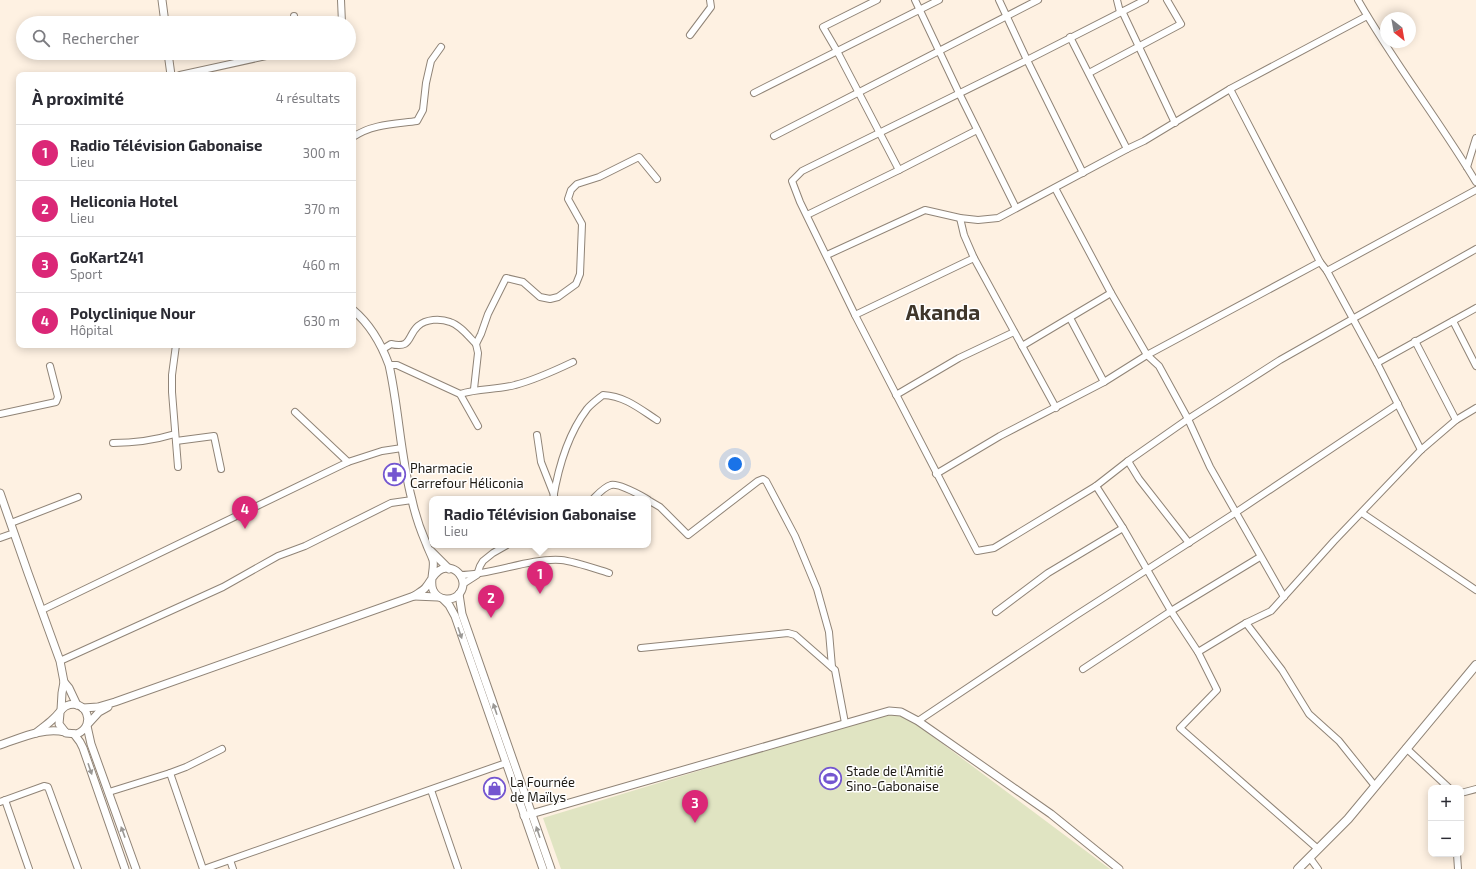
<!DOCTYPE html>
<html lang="fr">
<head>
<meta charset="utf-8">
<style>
  :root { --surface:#fff; --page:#f7f7f7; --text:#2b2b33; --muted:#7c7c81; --line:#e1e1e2; --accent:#db2777 }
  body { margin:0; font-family:"Exo 2",sans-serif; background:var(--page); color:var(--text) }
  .controls { position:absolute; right:12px; bottom:12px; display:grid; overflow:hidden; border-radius:8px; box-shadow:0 2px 10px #0003 }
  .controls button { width:36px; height:36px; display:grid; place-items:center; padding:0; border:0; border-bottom:1px solid var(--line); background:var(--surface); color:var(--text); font:20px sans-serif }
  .compass { position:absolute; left:1380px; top:12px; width:36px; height:36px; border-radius:50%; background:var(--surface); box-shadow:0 2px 10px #0003; rotate:149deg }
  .you { position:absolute; left:735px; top:464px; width:14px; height:14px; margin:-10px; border:3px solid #fff; border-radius:50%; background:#1a73e8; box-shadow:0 0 0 6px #1a73e833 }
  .badge { display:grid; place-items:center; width:26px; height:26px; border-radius:50%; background:var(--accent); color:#fff; font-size:13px; font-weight:700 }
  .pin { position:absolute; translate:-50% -33px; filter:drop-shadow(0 1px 2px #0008) }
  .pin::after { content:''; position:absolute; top:21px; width:14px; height:12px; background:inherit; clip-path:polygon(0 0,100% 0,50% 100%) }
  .popup { position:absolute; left:429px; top:496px; width:222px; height:52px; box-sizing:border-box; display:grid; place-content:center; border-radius:8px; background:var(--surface); filter:drop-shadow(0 1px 3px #0005); font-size:13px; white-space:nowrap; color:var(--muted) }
  .popup b { font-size:15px; color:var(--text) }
  .popup::after { content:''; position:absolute; left:50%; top:100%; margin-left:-8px; border:8px solid transparent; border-top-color:var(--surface) }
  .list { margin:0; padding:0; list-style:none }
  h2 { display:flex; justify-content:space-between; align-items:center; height:52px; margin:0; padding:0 16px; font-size:17px }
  h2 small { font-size:13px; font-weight:400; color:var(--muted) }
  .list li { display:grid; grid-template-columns:26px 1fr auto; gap:12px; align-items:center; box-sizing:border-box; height:56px; padding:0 16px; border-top:1px solid var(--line) }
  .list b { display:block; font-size:15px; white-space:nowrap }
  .list p { margin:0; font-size:13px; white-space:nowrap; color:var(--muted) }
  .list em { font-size:13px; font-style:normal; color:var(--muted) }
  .icon { flex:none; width:22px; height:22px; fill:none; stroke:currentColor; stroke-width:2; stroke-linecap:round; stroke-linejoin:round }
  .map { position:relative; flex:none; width:1476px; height:869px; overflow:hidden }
  .search { position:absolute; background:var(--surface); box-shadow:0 2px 10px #0003; left:16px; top:16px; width:340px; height:44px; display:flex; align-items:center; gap:10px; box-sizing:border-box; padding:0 14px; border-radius:22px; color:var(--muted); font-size:15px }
  .panel { position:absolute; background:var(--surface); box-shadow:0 2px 10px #0003; left:16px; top:72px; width:340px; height:276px; border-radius:8px }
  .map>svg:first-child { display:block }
  .green { fill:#e0e4c2 }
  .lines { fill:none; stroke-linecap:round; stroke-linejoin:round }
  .minor-casing { stroke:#908477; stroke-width:8 }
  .tertiary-casing { stroke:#908477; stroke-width:9 }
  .secondary-casing { stroke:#908477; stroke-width:10 }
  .minor { stroke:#fff; stroke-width:6 }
  .tertiary { stroke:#fff; stroke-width:7 }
  .secondary { stroke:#fff; stroke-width:8 }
  .oneway { fill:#9a9895 }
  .labels { text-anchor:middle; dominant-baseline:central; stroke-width:3; stroke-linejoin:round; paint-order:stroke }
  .poi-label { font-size:13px; fill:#1e1a14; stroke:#fff; text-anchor:start }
  .town-label { font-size:21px; font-weight:bold; fill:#3f362a; stroke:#fff }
</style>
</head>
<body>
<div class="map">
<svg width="1476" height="869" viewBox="0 0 1476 869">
  <rect width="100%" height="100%" fill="#fef1e2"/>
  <!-- green -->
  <path class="green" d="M886,714l14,2 12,5 198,148h-549l-18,-51z"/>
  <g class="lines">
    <defs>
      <g id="minor">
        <path d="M341,0l1,23"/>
        <path d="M877,0l-54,27 14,24 62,119"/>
        <path d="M915,0l44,93 57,115"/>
        <path d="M999,0l28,60 56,113"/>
        <path d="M1117,0l3,12"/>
        <path d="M1145,0l-118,60 -225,111 -10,10 8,21 55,113 122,236 17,-3 102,-62 32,-25 60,-42 92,-59 196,-111"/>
        <path d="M1358,0c36,63 81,120 118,182"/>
        <path d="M1122,11l53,112"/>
        <path d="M294,16v7"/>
        <path d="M690,35l21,-28 -1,-7"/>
        <path d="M1070,37l57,112"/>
        <path d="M310,53l11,3 6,-3"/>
        <path d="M1089,73l92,-49 -14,-24"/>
        <path d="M180,75l100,-22"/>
        <path d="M1230,89l90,173"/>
        <path d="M754,93l185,-93"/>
        <path d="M774,136l264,-136"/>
        <path d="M353,137c19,-13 42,-13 64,-16l6,-11 3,-27 5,-22 10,-14"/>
        <path d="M1467,167l9,-29"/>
        <path d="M1055,188l56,105 36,62 12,11 29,53 22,48 74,130"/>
        <path d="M807,215l92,-45 78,-40"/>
        <path d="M960,218l4,17 10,23 82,150"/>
        <path d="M827,255l98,-45 35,8 18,2 20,-2 129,-69 17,-8 86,-52 137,-73"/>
        <path d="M1327,271l149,-81"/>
        <path d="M855,315l119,-57"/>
        <path d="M1070,318l34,64"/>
        <path d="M1453,321l23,45"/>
        <path d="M1415,341l41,79"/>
        <path d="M176,345l-4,30v17l6,75"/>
        <path d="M1022,346l89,-53"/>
        <path d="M383,349l8,-5c21,5 16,-8 27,-18 8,-7 22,-8 32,-4 10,3 19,15 26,22"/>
        <path d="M1377,363l99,-55"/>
        <path d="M389,365h8l63,29 18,32"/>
        <path d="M474,389l4,-36 -2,-9 5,-10 7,-20 18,-36 17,4 17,15 10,2 8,-2 18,-13 4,-10 2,-50 -14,-25 3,-9 6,-6 22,-7 40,-20 18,22"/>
        <path d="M460,394c19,-6 37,-4 55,-9 20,-5 39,-14 58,-23"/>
        <path d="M896,395l63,-37 55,-26"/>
        <path d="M295,412l53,50"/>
        <path d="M0,414l56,-12 2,-5 -8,-31"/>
        <path d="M537,435l4,27 13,33"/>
        <path d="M176,441l38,-5 7,33"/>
        <path d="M113,443c21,0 42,-3 62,-9"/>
        <path d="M1128,461l11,18 50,64"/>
        <path d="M936,474l64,-38 104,-54 43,-27 173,-93 7,9 50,92 44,87"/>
        <path d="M1096,486l27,42 48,83 27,41 19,38 -37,38 138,121"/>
        <path d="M553,499c5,-30 15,-65 34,-90 4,-5 11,-10 16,-14 22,1 37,14 54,25"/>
        <path d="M593,499c5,-5 11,-12 18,-14 8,-2 29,10 36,14"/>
        <path d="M648,500l12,7 28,28 70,-54 5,-2 3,2 29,55 22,53 12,43 3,35"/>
        <path d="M1362,513l114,77"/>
        <path d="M11,523l67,-26"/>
        <path d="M0,538l14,-5"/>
        <path d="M460,575c34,0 67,-17 101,-15 12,1 35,9 48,13"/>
        <path d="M463,584l14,-9 3,-9 3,-5 10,-8 14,-8"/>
        <path d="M42,610l306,-148 34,-11 20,-3"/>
        <path d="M996,612l52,-39 75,-45"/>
        <path d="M1246,623l36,47 27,44 30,27 36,45"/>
        <path d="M641,648l147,-15 7,2 40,35 10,53"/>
        <path d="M1198,652l48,-29 25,-12 63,-70 87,-91 35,-30 20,-12"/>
        <path d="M60,661l163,-74 55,-31 27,-10 86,-43 21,-3"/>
        <path d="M1083,669l88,-58 89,-54"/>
        <path d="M918,721l157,-105 160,-103 163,-109"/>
        <path d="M1406,748l43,40"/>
        <path d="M170,773l16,-6 36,-18"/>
        <path d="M431,790l27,79"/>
        <path d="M109,792l61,-19 33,96"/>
        <path d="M1461,793l15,-4"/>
        <path d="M5,800l24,69"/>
        <path d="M0,802l44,-16 4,1 30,82"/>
        <path d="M1457,854l1,15"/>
        <path d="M1310,858l8,11"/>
        <path d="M230,860l3,9"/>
        <path d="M204,869l302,-106"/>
      </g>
      <g id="tertiary">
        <path d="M162,0l3,23"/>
        <path d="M168,53l3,22"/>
        <path d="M0,493l28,80 32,88 4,21 -2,11 -1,17"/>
        <path d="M431,551l18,18"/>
        <path d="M459,594l3,20 89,255"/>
        <path d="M414,596l24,1"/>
        <path d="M443,599l6,6 6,11 88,253"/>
        <path d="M64,682l5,6 8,17"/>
        <path d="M83,708l15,-1 17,-5 299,-106c4,-3 9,-5 12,-9 5,-6 8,-15 16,-18 14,-5 27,11 18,24 -7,9 -22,8 -27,-3 -4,-9 2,-21 0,-30 -2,-6 -5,-11 -7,-17 -6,-14 -11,-29 -14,-43 -12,-45 -13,-91 -23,-135 -8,-22 -18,-40 -36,-55"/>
        <path d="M88,724l11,-12 9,-5"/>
        <path d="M87,726l4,18 45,125"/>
        <path d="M36,733c6,-5 12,-9 17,-14 5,-4 8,-10 13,-13 19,-9 32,19 11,28l-11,-1 -7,-9 1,-11"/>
        <path d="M74,734l6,8 3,6 42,121"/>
        <path d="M0,745c21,-7 43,-18 65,-13"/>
        <path d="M524,816l365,-105 12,1 17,9 133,93 68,55"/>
      </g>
      <path id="secondary" d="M1298,869l50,-50 128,-154"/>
    </defs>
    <!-- minor casing -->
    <use href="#minor" class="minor-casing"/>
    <!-- tertiary casing -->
    <use href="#tertiary" class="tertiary-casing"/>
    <!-- secondary casing -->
    <use href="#secondary" class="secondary-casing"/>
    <!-- minor -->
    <use href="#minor" class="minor"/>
    <!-- tertiary -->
    <use href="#tertiary" class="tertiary"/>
    <!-- secondary -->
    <use href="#secondary" class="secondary"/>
  </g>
  <!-- one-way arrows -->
  <defs><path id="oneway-solid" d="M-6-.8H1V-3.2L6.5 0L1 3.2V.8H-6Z"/></defs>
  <g class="oneway">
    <use href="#oneway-solid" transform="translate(460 633) rotate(71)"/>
    <use href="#oneway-solid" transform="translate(495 709) rotate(-109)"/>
    <use href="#oneway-solid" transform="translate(90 769) rotate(71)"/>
    <use href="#oneway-solid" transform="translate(123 832) rotate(-110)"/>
    <use href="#oneway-solid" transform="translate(538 832) rotate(-109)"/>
  </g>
  <!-- icons -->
  <defs>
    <symbol id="pharmacy-ring" viewBox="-11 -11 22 22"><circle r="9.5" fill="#fff" stroke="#7456d0" stroke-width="1.5"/><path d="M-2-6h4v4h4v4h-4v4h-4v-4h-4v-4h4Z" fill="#7456d0"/></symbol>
    <symbol id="stadium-ring" viewBox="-11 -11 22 22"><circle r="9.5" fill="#fff" stroke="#7456d0" stroke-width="1.5"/><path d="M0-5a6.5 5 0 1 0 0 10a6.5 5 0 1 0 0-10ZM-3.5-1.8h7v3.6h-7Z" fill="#7456d0"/></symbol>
    <symbol id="shop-ring" viewBox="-11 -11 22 22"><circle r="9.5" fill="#fff" stroke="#7456d0" stroke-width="1.5"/><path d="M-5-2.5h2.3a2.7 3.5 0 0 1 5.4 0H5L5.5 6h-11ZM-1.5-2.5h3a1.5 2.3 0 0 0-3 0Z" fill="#7456d0"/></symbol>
  </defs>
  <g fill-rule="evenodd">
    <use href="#pharmacy-ring" x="382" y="462" width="25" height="25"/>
    <use href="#stadium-ring" x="818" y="766" width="25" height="25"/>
    <use href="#shop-ring" x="482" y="776" width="25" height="25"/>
  </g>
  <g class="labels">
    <!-- poi labels -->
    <g class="poi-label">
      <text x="410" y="468">Pharmacie<tspan x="410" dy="15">Carrefour Héliconia</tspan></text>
      <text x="846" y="771">Stade de l’Amitié<tspan x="846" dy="15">Sino-Gabonaise</tspan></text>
      <text x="510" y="782">La Fournée<tspan x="510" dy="15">de Maïlys</tspan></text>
    </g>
    <!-- town labels -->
    <g class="town-label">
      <text x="943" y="311">Akanda</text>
    </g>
  </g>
</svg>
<div class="controls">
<button>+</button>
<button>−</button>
</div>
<svg class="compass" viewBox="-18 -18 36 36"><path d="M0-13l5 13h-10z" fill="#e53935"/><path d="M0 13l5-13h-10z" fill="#7c7c81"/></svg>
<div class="you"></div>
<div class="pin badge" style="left:540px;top:594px">1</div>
<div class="popup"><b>Radio Télévision Gabonaise</b>Lieu</div>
<div class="pin badge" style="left:491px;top:618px">2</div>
<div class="pin badge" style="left:695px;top:823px">3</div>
<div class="pin badge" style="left:245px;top:529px">4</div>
<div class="search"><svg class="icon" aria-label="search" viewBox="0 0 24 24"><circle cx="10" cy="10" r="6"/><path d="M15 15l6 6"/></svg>Rechercher</div>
<section class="panel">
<h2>À proximité<small>4 résultats</small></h2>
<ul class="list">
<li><span class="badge">1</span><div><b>Radio Télévision Gabonaise</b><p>Lieu</p></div><em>300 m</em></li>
<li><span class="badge">2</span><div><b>Heliconia Hotel</b><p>Lieu</p></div><em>370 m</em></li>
<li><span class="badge">3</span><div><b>GoKart241</b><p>Sport</p></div><em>460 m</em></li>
<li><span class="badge">4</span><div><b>Polyclinique Nour</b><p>Hôpital</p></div><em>630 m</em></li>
</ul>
</section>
</div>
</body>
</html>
